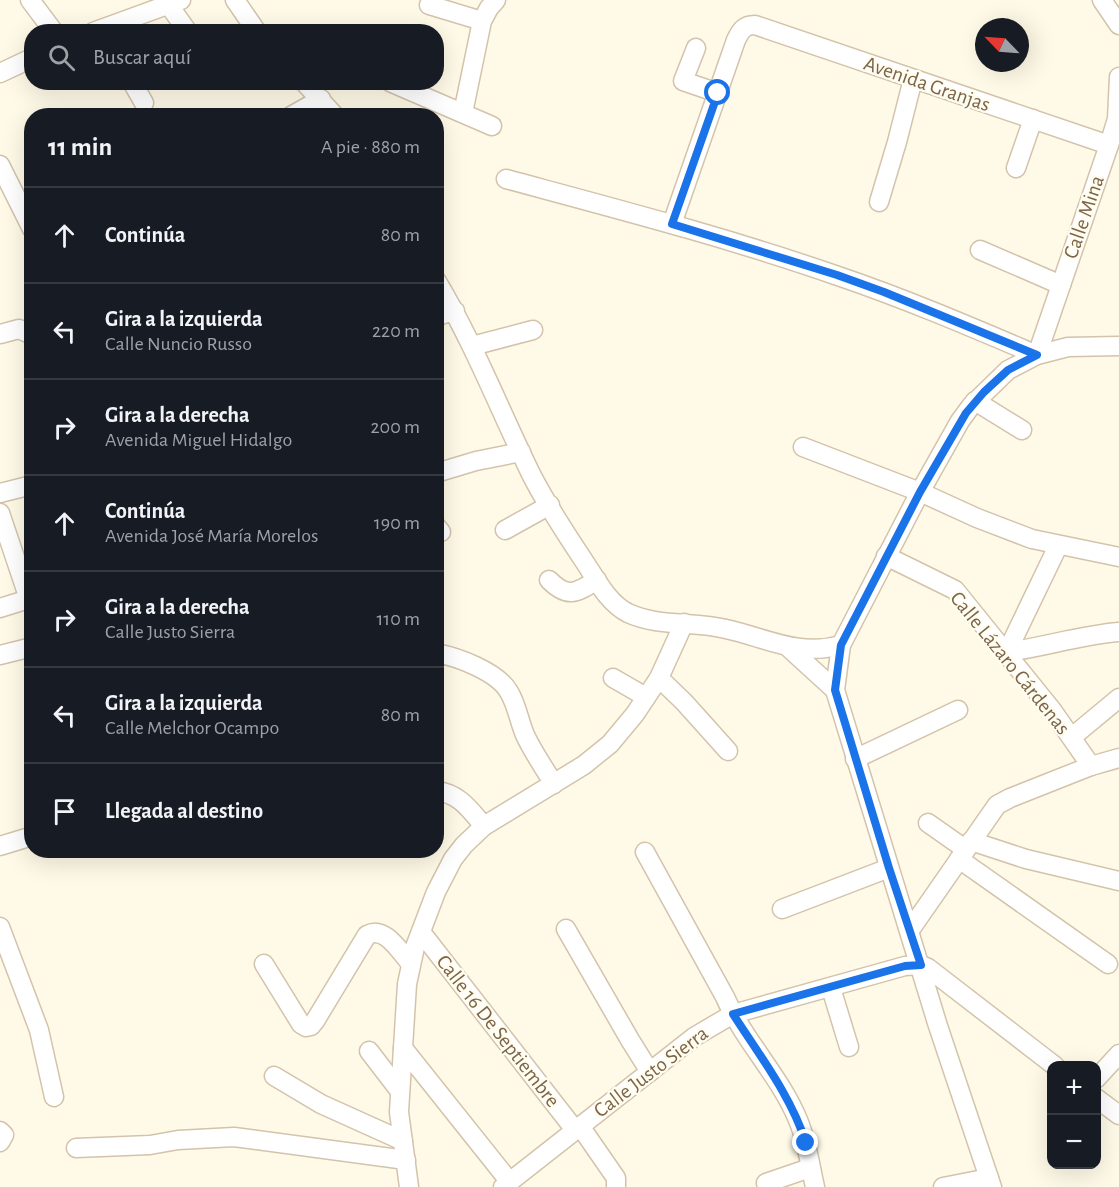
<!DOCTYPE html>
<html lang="es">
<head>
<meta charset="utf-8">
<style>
  :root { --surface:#171b24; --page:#20242c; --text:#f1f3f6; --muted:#9ea1a6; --line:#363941 }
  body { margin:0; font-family:"Alegreya Sans",sans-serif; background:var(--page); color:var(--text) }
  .controls { position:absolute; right:18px; bottom:18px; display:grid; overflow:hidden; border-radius:12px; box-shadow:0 6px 24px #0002 }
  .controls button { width:54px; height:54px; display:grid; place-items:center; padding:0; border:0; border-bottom:2px solid var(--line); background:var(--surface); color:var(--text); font:30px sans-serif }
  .compass { position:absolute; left:975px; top:18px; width:54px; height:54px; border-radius:50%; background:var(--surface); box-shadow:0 6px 24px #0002; rotate:295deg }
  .stop { position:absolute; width:18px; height:18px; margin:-14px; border:4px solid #1a73e8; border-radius:50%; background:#fff }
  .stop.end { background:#1a73e8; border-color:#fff; box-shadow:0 2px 6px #0008 }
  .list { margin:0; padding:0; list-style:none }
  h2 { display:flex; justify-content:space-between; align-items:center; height:78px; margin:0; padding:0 24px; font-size:26px }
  h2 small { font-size:20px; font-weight:400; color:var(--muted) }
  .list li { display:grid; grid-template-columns:39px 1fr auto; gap:18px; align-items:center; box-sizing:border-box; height:96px; padding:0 24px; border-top:2px solid var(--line) }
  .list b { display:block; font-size:22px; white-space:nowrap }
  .list p { margin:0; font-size:20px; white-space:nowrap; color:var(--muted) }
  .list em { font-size:20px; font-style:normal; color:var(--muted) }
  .icon { flex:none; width:33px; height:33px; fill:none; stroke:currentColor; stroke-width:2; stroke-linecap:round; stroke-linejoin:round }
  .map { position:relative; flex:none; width:1119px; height:1187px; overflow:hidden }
  .search { position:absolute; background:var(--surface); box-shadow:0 6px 24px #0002; left:24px; top:24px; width:420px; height:66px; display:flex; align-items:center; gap:15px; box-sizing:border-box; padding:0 21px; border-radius:24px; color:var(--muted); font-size:22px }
  .panel { position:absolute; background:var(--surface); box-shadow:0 6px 24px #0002; left:24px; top:108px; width:420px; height:750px; border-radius:24px }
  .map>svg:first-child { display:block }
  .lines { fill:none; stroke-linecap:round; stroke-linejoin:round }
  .minor-casing { stroke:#d3c3ab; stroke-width:21 }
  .minor { stroke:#fff; stroke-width:18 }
  .route { stroke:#1a73e8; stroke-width:8 }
  .labels { text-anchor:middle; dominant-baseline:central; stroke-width:4.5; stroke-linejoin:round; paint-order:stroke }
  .street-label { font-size:21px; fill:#7c6448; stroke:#fffcf0 }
</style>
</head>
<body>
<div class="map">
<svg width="1119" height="1187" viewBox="0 0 1119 1187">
  <rect width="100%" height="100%" fill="#fffae7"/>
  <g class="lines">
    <defs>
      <g id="minor">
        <path d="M30,0l24,32"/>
        <path d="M235,0l22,32"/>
        <path d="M1102,0l17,25"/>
        <path d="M168,4l20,28"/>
        <path d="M429,5l53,16"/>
        <path d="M93,32l88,-32"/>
        <path d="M696,48l-13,33 35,12"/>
        <path d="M0,73l32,-15"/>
        <path d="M132,82l12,21"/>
        <path d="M304,82l31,34"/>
        <path d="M390,82l102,44"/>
        <path d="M463,113l19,-92 7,-13 7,-8"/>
        <path d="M291,116l30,-17"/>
        <path d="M0,165l32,64"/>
        <path d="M1016,168l17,-49"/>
        <path d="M506,179c111,30 223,59 332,97 68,23 133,51 199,79l72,-210 8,-26 2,-42"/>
        <path d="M879,202l18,-60 16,-63"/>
        <path d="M672,224l64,-184c5,-10 8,-15 19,-15l354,120"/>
        <path d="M980,250l81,35"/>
        <path d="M436,280c38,63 64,131 96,196 15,29 34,58 52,85 12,18 24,42 44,52 30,14 66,8 98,16 41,9 72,28 115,16"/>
        <path d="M436,316l19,-5"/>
        <path d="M0,334l19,-5 13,6"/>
        <path d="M472,346l61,-16"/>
        <path d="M975,401l47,29"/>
        <path d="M803,447l117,45 57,26 55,21 87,18"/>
        <path d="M436,473l40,-12 45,-9"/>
        <path d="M0,493l32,-8"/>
        <path d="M0,513l29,86"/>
        <path d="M436,526l5,6"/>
        <path d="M505,530l45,-25"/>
        <path d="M886,556l69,34 97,120 39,56"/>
        <path d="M549,580c19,19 27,13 48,0"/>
        <path d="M0,608l32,-10"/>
        <path d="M789,648l46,42"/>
        <path d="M1007,652l51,-106"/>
        <path d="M1007,652c37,-5 74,-17 112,-20"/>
        <path d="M436,653c22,4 62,19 73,39 8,13 10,29 16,43 8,17 19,33 29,49"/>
        <path d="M0,655l32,-8"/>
        <path d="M613,678l33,19"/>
        <path d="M659,678l25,24 44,49"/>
        <path d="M1072,737l47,-39"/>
        <path d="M855,759l103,-49"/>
        <path d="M436,791c23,2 34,19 48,35"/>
        <path d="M928,823l37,26"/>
        <path d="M971,841l55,18 93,22"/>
        <path d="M0,846l26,-8"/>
        <path d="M645,852l80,145c19,44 55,79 73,123 9,21 12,45 17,67"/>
        <path d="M959,859l149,105"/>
        <path d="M782,909l107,-41"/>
        <path d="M0,927l39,103 15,67"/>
        <path d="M566,929l64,111 20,32"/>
        <path d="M910,930l87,-125 13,-7 81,-32 28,-8"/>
        <path d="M421,932l154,198"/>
        <path d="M264,964l37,60 5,3 5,-1 4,-5 52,-86c18,-10 33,17 44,29"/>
        <path d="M831,988l18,59"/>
        <path d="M403,1048l106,133"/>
        <path d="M369,1051l30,39"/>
        <path d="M274,1076l47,28 82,37"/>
        <path d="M1096,1079l23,-25"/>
        <path d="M1096,1098l23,17"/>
        <path d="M580,1126l36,52v9"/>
        <path d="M0,1131l4,4 -4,7"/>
        <path d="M76,1148l74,-3 28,-5 56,-3 172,23"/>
        <path d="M766,1183l44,-15"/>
        <path d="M409,1187l-10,-75 8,-128 8,-37 21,-55 17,-33 11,-14 20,-19 100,-61 26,-21 25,-30 24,-36 25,-55"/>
        <path d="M503,1187l191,-150 39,-23 172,-48 16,-1 7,3 127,98"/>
        <path d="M943,1187l46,-9"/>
        <path d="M992,1187l-54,-161 -103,-336 6,-45 79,-153 40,-71 11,-15 37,-36 29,-15 31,-8 51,-1"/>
      </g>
    </defs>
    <!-- minor casing -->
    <use href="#minor" class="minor-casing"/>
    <!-- minor -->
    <use href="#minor" class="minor"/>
  </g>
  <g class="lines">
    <!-- route -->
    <path class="route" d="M718,93l-46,131 165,51 47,17 153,63 -29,15 -24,22 -18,21 -46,79 -79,153 -6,45 54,178 32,97 -16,1 -172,48c27,42 58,82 73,129"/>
  </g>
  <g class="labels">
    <!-- street labels -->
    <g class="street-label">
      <text transform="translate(927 84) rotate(19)">Avenida Granjas</text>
      <text transform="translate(1084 217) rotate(-71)">Calle Mina</text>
      <text transform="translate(1010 663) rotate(51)">Calle Lázaro Cárdenas</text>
      <text transform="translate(498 1031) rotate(52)">Calle 16 De Septiembre</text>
      <text transform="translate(651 1072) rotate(-37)">Calle Justo Sierra</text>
    </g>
  </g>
</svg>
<div class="controls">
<button>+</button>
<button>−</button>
</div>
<svg class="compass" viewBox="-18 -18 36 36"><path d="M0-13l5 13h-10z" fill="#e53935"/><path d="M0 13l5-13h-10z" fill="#9ea1a6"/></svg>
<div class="stop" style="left:718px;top:93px"></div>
<div class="stop end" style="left:806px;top:1143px"></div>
<div class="search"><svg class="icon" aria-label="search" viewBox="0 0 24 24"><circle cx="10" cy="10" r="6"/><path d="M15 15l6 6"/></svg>Buscar aquí</div>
<section class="panel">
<h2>11 min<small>A pie · 880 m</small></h2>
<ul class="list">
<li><svg class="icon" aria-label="ahead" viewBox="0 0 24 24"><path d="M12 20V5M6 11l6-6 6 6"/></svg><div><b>Continúa</b></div><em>80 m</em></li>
<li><svg class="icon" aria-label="left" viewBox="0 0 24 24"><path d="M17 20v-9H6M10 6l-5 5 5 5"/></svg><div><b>Gira a la izquierda</b><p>Calle Nuncio Russo</p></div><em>220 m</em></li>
<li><svg class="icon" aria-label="right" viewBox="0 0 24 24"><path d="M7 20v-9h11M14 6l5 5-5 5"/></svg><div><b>Gira a la derecha</b><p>Avenida Miguel Hidalgo</p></div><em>200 m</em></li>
<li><svg class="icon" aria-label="ahead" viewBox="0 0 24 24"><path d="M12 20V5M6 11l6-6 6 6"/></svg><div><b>Continúa</b><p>Avenida José María Morelos</p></div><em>190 m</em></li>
<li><svg class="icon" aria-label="right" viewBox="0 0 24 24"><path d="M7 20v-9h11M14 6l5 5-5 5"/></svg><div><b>Gira a la derecha</b><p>Calle Justo Sierra</p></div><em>110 m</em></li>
<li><svg class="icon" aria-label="left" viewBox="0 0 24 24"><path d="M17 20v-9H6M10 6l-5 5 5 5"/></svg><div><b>Gira a la izquierda</b><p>Calle Melchor Ocampo</p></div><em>80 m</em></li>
<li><svg class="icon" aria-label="arrive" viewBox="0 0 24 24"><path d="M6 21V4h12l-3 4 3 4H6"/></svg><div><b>Llegada al destino</b></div></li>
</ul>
</section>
</div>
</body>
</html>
